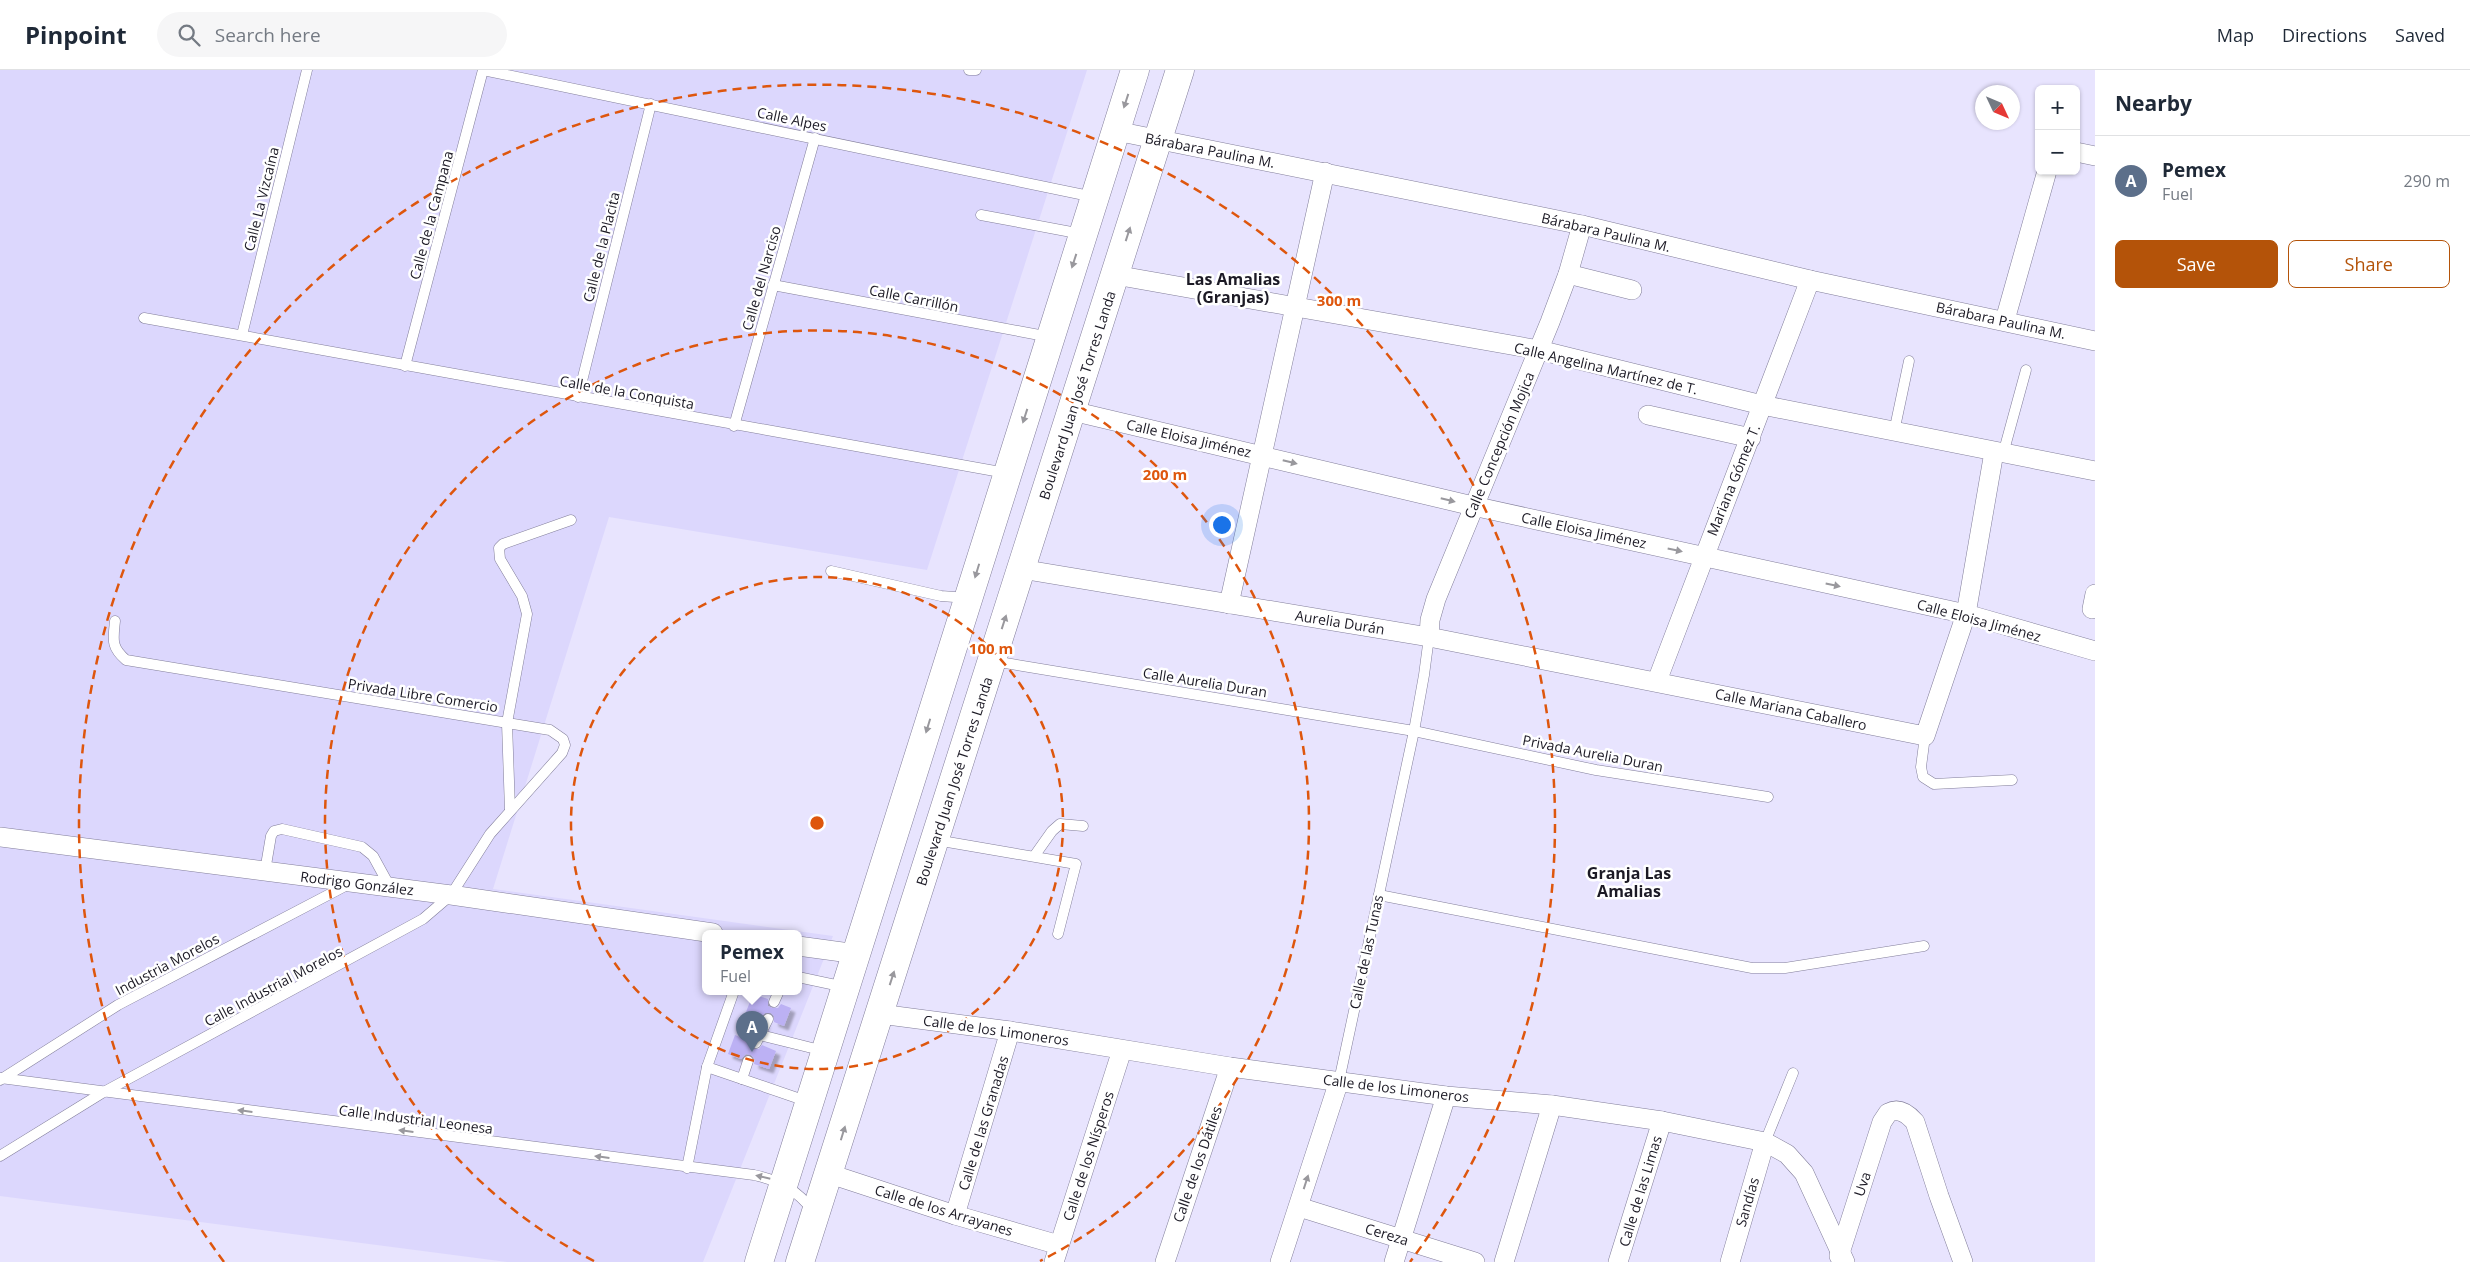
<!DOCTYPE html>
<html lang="en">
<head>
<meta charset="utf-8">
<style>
  :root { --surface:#fff; --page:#f6f6f7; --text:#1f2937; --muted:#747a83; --line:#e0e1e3; --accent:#b45309 }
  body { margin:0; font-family:"Open Sans",sans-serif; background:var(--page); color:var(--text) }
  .controls { position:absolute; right:15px; top:15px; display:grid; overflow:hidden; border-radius:8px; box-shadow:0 1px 4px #0004 }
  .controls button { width:45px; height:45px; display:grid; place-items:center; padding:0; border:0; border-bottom:1px solid var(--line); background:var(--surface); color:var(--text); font:25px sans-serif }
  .compass { position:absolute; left:1975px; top:15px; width:45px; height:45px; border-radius:50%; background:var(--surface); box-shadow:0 1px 4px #0004; rotate:134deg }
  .you { position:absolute; left:1221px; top:454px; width:18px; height:18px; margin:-12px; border:4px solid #fff; border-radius:50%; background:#1a73e8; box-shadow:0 0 0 8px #1a73e833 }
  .badge { display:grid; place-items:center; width:32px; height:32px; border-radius:50%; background:var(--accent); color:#fff; font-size:16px; font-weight:700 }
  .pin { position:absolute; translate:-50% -41px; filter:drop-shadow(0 1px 2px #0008) }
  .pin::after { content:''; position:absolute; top:26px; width:18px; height:15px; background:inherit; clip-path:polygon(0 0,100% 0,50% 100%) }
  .popup { position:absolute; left:702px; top:860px; width:100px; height:65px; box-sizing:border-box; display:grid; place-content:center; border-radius:8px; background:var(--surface); filter:drop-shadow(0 1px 4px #0005); font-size:16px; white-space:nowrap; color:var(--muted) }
  .popup b { font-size:19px; color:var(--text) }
  .popup::after { content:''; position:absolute; left:50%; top:100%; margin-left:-10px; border:10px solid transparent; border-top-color:var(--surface) }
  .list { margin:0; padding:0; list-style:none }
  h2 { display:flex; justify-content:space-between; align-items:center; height:65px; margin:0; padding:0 20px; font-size:21px }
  h2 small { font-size:16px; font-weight:400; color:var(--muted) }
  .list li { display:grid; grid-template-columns:32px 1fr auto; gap:15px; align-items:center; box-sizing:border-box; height:90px; padding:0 20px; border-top:1px solid var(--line) }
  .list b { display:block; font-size:19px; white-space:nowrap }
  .list p { margin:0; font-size:16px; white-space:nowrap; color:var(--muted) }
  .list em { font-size:16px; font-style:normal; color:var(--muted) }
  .actions { display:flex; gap:10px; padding:15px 20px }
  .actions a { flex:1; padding:11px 0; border:1px solid var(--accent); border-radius:8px; text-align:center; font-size:18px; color:var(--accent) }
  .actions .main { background:var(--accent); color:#fff }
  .icon { flex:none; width:28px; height:28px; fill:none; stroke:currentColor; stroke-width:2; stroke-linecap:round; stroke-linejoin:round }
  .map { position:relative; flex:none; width:2095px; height:1192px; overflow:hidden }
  header { display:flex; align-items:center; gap:30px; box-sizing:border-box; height:70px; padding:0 25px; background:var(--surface); border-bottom:1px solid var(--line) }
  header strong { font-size:24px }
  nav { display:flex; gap:28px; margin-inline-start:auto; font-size:18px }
  .search { width:350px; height:45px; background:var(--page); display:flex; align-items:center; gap:12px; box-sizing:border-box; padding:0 18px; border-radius:28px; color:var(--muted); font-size:19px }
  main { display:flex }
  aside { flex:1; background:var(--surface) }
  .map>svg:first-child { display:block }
  .built { fill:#dcd7fd; fill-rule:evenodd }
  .building { fill:#bcb1f4; filter:url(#shadow) }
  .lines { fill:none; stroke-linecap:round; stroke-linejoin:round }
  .service-casing { stroke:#827e9a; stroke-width:11 }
  .minor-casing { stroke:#827e9a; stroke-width:20 }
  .primary-casing { stroke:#827e9a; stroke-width:29 }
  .service { stroke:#fff; stroke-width:10 }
  .minor { stroke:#fff; stroke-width:19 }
  .primary { stroke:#fff; stroke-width:28 }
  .oneway { fill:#99989d }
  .ring { fill:none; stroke:#de560d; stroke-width:2.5; stroke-dasharray:9 6 }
  .labels { text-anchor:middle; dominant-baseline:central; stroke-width:5; stroke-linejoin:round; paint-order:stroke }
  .street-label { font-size:14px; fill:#1c1a25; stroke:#fff }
  .quarter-label { font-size:16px; font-weight:bold; fill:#1c1a25; stroke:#fff }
  .centre { fill:#de560d; stroke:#fff; stroke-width:2.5 }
  .ring-label { font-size:15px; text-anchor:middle; font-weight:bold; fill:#de560d; stroke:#fff; stroke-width:5; stroke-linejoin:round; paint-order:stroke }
</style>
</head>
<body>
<header>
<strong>Pinpoint</strong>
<div class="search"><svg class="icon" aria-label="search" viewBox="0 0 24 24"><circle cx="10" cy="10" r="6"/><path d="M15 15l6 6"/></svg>Search here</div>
<nav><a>Map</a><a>Directions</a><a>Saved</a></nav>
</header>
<main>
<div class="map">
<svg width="2095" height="1192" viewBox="0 0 2095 1192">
  <defs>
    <filter id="shadow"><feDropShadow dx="4.5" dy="4.5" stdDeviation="1" flood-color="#0004"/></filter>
  </defs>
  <rect width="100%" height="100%" fill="#e8e4fe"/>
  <!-- built -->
  <path class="built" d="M0,0h1087l-160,500 -318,-53 -116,372 340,47 -130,326h-196l-507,-66zM706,863h92v58h-92z"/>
  <!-- building -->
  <g class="building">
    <path d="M753,924l15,5v7l4,2h6l3,-4 10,4 -7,18 -10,-4v-6l-3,-3h-6l-4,4 -15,-5z"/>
    <path d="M735,965l15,6v5l3,3h6l3,-4 14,6 -7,18 -15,-5 1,-5 -4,-4 -5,-1 -5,5 -13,-5z"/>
  </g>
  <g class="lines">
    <defs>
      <g id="service">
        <path d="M483,0l611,127"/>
        <path d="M969,0h7"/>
        <path d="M981,145l101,19"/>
        <path d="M773,215l277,52"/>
        <path d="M144,248l862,155"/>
        <path d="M242,265l65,-265"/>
        <path d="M405,296l78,-296"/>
        <path d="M578,327l73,-293"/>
        <path d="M734,356l81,-288"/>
        <path d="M1894,362l15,-71"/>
        <path d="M2003,384l23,-84"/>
        <path d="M831,501l110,25 27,2"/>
        <path d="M993,591l421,70 182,39 172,27"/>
        <path d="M1925,666l-4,31 2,10 11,7 78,-4"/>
        <path d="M510,740l-3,-87 20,-109 -5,-18 -22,-37 -1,-11 4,-4 68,-24"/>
        <path d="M936,770l140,24 -18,70"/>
        <path d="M1035,785l17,-24 8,-7 23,2"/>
        <path d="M265,801l6,-35 3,-5 8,-2 80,18 11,9 17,31"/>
        <path d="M1379,825l373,73h33l139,-22"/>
        <path d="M798,907l47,10"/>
        <path d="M734,921l-27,76 102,35"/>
        <path d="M774,932l5,-11"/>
        <path d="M760,965l64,16"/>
        <path d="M756,973l12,-24"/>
        <path d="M0,1008l754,97c27,6 43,15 60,37"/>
        <path d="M742,1009l6,-18"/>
        <path d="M0,1010l118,-75 231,-121"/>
        <path d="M1339,1011l75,-350 10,-56 5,-38"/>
        <path d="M1765,1072l28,-69"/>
        <path d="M0,1086l102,-63 321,-174 28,-24 39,-61 72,-81 3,-8 -2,-6 -13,-9 -424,-70c-15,-13 -13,-20 -11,-39"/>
        <path d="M687,1098l20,-101"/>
      </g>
      <g id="minor">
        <path d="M1116,61l466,94 228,55 285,61"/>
        <path d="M2076,82l19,4"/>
        <path d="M1568,204l64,16"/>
        <path d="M1115,205l424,75 223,55 333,66"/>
        <path d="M2005,250l42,-149"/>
        <path d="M1072,341l401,95 493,108 129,37"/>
        <path d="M1648,345l103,23"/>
        <path d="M1021,499l408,68 496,99 41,-122 28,-162"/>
        <path d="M1229,534l96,-432"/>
        <path d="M2092,539l3,-15"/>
        <path d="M1429,567l1,-17 6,-21 114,-277 18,-48 14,-49"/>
        <path d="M1657,611l153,-401"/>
        <path d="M0,767l451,58 262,38"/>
        <path d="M798,876l59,8"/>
        <path d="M880,944l130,17 220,36 216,29 106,9 110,16 103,21 22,12 17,19 41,89"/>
        <path d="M830,1104l125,41 104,30"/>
        <path d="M1299,1137l176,55"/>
        <path d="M955,1145l55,-184"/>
        <path d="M1839,1186l43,-134 6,-9c11,-6 20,1 27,9l24,74 24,66"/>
        <path d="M1054,1192l68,-212"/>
        <path d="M1165,1192l65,-195"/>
        <path d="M1280,1192l59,-181"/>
        <path d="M1394,1192l52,-166"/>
        <path d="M1504,1192l48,-157"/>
        <path d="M1618,1192l44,-141"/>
        <path d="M1730,1192l35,-120"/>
      </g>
      <g id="primary">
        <path d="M759,1192l376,-1192"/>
        <path d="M800,1192l380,-1192"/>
      </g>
    </defs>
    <!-- service casing -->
    <use href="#service" class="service-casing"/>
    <!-- minor casing -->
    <use href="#minor" class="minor-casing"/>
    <!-- primary casing -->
    <use href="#primary" class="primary-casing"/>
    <!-- service -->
    <use href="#service" class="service"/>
    <!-- minor -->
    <use href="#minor" class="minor"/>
    <!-- primary -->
    <use href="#primary" class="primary"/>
  </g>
  <!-- one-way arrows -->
  <defs><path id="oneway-solid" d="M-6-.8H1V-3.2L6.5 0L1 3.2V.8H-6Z" transform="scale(1.25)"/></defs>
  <g class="oneway">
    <use href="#oneway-solid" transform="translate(1126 31) rotate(108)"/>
    <use href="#oneway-solid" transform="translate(1128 164) rotate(-72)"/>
    <use href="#oneway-solid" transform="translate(1074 191) rotate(108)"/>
    <use href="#oneway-solid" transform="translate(1025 346) rotate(108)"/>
    <use href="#oneway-solid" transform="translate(1290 392) rotate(14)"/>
    <use href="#oneway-solid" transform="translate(1448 430) rotate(14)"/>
    <use href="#oneway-solid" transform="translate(1675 480) rotate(12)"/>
    <use href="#oneway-solid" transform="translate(977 501) rotate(107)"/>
    <use href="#oneway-solid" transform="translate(1833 515) rotate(12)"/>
    <use href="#oneway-solid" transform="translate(1004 552) rotate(-72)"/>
    <use href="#oneway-solid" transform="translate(928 656) rotate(107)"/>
    <use href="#oneway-solid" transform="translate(892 908) rotate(-72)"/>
    <use href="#oneway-solid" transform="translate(245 1041) rotate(-173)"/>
    <use href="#oneway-solid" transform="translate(406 1061) rotate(-173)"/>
    <use href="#oneway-solid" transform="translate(843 1063) rotate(-73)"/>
    <use href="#oneway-solid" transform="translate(602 1087) rotate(-173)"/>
    <use href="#oneway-solid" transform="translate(763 1107) rotate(-167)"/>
    <use href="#oneway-solid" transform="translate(1306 1112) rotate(-72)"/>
  </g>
  <!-- distance rings -->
  <g class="ring">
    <circle cx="817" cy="753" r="246"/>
    <path d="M594 1191A492 492 0 1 1 1040 1191"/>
    <path d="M224 1192A738 738 0 1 1 1410 1192"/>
  </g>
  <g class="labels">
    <!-- street labels -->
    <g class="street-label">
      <text transform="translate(792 49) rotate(12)">Calle Alpes</text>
      <text transform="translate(1210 80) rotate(11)">Bárabara Paulina M.</text>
      <text transform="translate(261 129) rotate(-76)">Calle La Vizcaína</text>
      <text transform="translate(431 145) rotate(-75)">Calle de la Campana</text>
      <text transform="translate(1606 162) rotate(13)">Bárabara Paulina M.</text>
      <text transform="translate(601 177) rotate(-76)">Calle de la Placita</text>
      <text transform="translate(761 208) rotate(-74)">Calle del Narciso</text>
      <text transform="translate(914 228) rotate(11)">Calle Carrillón</text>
      <text transform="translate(2001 250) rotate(12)">Bárabara Paulina M.</text>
      <text transform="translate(1606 298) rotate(13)">Calle Angelina Martínez de T.</text>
      <text transform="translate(627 322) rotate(10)">Calle de la Conquista</text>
      <text transform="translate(1077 325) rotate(-72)">Boulevard Juan José Torres Landa</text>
      <text transform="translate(1189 368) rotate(13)">Calle Eloisa Jiménez</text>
      <text transform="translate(1499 375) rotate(-67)">Calle Concepción Mojica</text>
      <text transform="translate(1733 410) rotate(-68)">Mariana Gómez T.</text>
      <text transform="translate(1584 460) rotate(12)">Calle Eloisa Jiménez</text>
      <text transform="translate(1979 550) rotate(15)">Calle Eloisa Jiménez</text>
      <text transform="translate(1340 552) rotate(9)">Aurelia Durán</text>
      <text transform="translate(1205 612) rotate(9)">Calle Aurelia Duran</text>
      <text transform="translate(423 625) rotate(9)">Privada Libre Comercio</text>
      <text transform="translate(1791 639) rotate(12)">Calle Mariana Caballero</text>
      <text transform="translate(1593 683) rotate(11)">Privada Aurelia Duran</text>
      <text transform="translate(954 711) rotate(-72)">Boulevard Juan José Torres Landa</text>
      <text transform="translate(357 813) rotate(7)">Rodrigo González</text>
      <text transform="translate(1366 882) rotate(-78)">Calle de las Tunas</text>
      <text transform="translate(167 894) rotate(-28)">Industria Morelos</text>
      <text transform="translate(273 916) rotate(-28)">Calle Industrial Morelos</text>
      <text transform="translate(996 960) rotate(8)">Calle de los Limoneros</text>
      <text transform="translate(1396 1018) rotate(7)">Calle de los Limoneros</text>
      <text transform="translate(416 1049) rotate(7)">Calle Industrial Leonesa</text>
      <text transform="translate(983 1053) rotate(-73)">Calle de las Granadas</text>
      <text transform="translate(1088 1086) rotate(-72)">Calle de los Nísperos</text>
      <text transform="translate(1197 1094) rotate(-71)">Calle de los Dátiles</text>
      <text transform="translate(1862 1114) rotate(-72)">Uva</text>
      <text transform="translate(1640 1121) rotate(-73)">Calle de las Limas</text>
      <text transform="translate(1747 1132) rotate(-74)">Sandías</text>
      <text transform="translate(944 1140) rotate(17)">Calle de los Arrayanes</text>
      <text transform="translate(1387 1164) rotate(17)">Cereza</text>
    </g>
    <!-- quarter labels -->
    <g class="quarter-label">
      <text x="1233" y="209">Las Amalias<tspan x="1233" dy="18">(Granjas)</tspan></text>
      <text x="1629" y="803">Granja Las<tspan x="1629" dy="18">Amalias</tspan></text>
    </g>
  </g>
  <circle cx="817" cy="753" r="8" class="centre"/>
  <g class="ring-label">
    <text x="1339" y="236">300 m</text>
    <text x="1165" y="410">200 m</text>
    <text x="991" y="584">100 m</text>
  </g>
</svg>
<div class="controls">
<button>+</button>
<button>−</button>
</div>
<svg class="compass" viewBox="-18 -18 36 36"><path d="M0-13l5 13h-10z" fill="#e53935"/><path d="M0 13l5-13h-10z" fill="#747a83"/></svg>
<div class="you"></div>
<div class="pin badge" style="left:752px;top:982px;background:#5c6f8a">A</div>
<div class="popup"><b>Pemex</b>Fuel</div>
</div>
<aside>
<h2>Nearby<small></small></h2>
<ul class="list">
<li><span class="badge" style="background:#5c6f8a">A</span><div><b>Pemex</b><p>Fuel</p></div><em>290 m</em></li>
</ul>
<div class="actions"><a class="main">Save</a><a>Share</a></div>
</aside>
</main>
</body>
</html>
